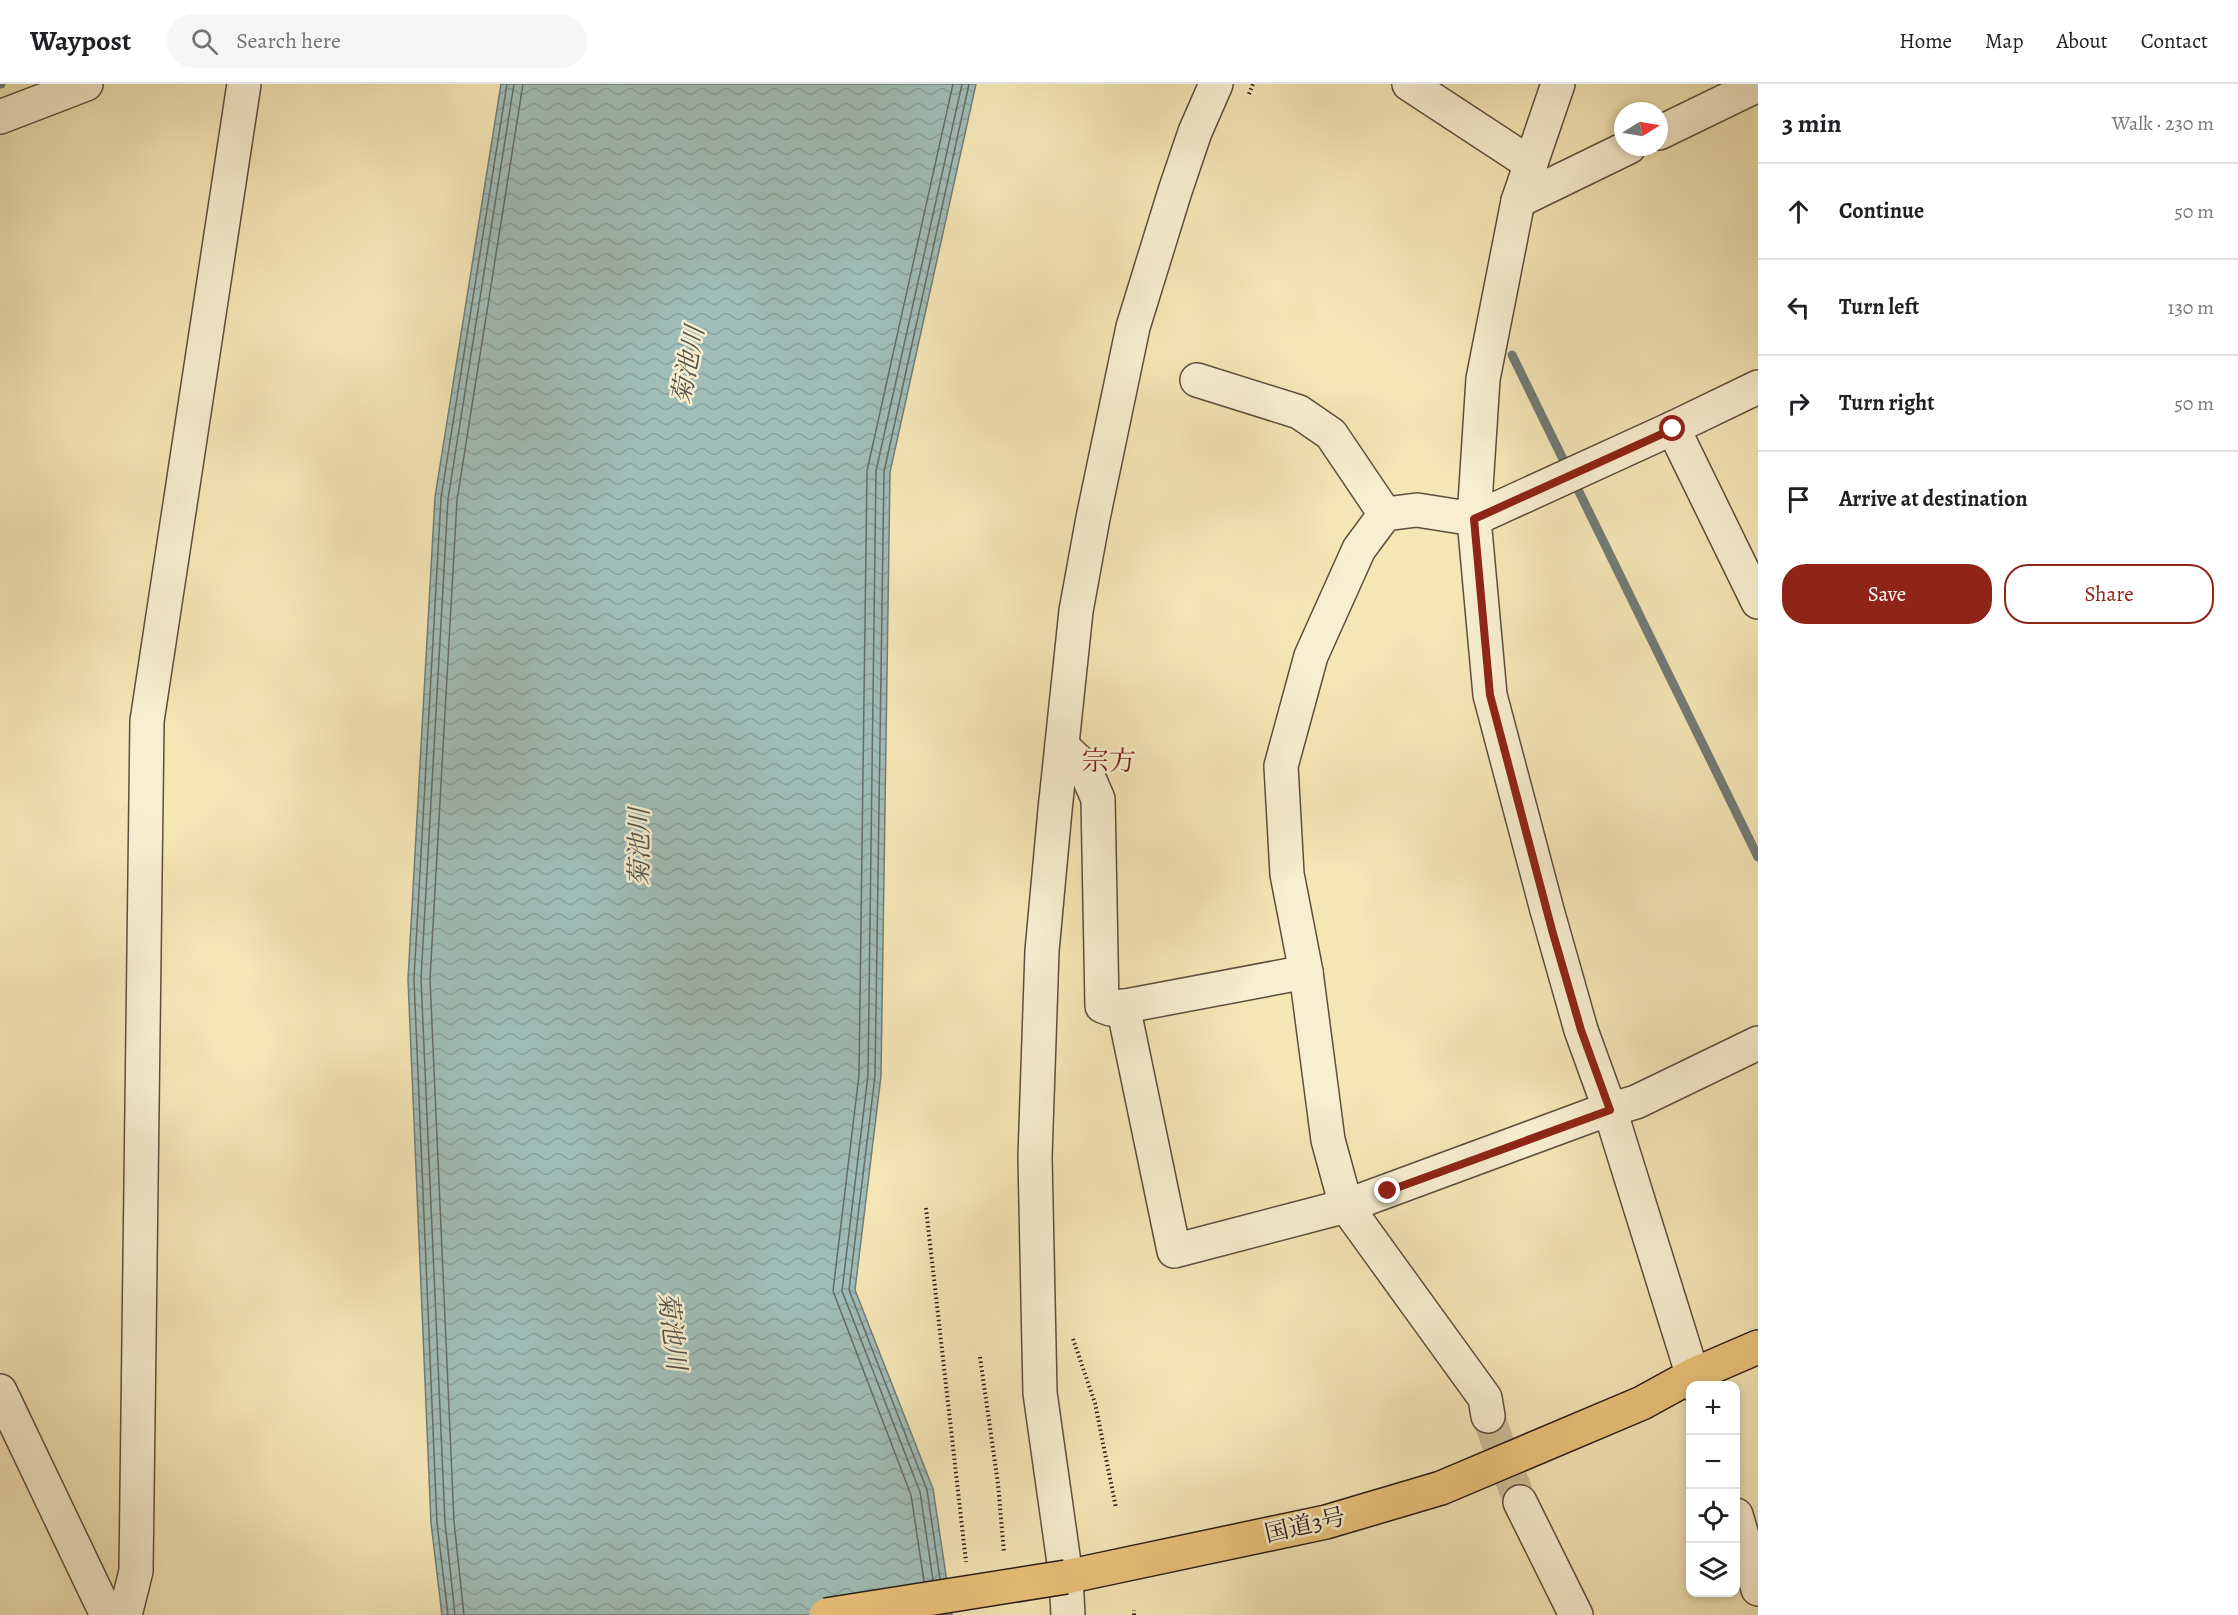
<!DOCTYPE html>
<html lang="en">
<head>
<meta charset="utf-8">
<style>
  :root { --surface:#fff; --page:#f6f6f6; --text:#202124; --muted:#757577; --line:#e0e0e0; --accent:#8f2418 }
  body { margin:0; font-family:Alegreya,"Noto Serif JP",serif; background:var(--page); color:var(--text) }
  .controls { position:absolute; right:18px; bottom:18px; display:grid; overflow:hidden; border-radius:12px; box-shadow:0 3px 9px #0003 }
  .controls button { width:54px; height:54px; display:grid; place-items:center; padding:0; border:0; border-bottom:2px solid var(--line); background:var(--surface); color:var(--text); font:30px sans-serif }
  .compass { position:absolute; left:1614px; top:18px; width:54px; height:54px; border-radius:50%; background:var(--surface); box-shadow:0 3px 9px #0003; rotate:79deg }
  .stop { position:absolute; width:18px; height:18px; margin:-14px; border:4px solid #8f2418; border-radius:50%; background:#fff }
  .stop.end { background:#8f2418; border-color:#fff; box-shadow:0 2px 6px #0008 }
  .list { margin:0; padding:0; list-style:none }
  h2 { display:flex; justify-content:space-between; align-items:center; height:78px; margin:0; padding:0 24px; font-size:26px }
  h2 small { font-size:20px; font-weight:400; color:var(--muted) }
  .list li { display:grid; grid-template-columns:39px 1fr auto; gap:18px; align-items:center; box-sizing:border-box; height:96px; padding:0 24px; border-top:2px solid var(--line) }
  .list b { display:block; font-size:22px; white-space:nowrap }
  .list em { font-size:20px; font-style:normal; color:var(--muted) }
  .actions { display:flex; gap:12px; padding:18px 24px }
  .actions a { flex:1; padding:14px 0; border:2px solid var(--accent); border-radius:24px; text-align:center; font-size:21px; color:var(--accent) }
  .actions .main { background:var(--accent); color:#fff }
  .icon { flex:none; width:33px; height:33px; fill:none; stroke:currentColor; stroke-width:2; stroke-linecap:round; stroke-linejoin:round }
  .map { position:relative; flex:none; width:1758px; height:1531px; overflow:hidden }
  header { display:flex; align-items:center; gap:36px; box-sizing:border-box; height:84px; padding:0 30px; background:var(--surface); border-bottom:2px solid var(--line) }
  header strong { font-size:28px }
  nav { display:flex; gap:33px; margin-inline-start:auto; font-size:21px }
  .search { width:420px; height:54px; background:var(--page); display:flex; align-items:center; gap:15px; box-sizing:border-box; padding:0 21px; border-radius:33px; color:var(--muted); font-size:22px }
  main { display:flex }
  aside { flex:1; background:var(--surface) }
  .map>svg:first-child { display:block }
  .water { fill:url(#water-waves); stroke:#717d77; stroke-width:1.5 }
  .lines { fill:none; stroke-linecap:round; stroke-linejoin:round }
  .shore { stroke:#656c67; stroke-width:1.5 }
  .stream { stroke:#717d77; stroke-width:9 }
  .minor-tunnel { stroke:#ccbe96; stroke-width:33; stroke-dasharray:33 16; stroke-linecap:butt }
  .minor-casing { stroke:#5d4e3e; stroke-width:36 }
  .highway-casing { stroke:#2a1c16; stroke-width:36 }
  .path { stroke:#2a1c16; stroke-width:4; stroke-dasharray:1.5 3; stroke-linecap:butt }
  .minor { stroke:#f8efd0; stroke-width:33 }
  .highway { stroke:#eac37b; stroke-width:33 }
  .highway-bridge-casing { stroke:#2a1c16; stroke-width:36; stroke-linecap:butt }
  .highway-bridge { stroke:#eac37b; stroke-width:33 }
  .route { stroke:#8f2418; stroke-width:8 }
  .labels { text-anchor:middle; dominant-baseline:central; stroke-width:5; stroke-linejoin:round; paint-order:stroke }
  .street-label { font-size:24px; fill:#2a1c16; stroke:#f8efd0 }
  .water-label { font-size:26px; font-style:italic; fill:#53544f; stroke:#f8efd0 }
  .quarter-label { font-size:27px; fill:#7a1f14; stroke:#f8efd0 }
</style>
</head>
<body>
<header>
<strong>Waypost</strong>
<div class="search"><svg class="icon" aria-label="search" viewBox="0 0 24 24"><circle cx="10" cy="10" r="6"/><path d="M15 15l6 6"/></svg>Search here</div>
<nav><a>Home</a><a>Map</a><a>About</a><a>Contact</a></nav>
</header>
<main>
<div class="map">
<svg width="1758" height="1531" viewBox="0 0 1758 1531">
  <defs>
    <pattern id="water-waves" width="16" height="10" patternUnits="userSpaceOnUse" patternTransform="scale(1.5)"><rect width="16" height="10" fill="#a0bdb8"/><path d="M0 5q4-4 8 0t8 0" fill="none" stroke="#8aa29d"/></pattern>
  </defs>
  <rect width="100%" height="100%" fill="#f5e6b6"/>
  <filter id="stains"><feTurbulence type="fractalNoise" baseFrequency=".00333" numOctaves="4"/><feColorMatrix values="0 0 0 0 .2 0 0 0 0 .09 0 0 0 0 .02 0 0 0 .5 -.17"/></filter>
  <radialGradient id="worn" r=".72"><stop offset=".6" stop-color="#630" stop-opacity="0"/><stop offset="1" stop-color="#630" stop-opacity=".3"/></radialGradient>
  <!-- water -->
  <path class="water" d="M501,0h475l-86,388 -9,604 -26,214 78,199 19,126h-510l-11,-92 -23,-544 27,-482z"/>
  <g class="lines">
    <!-- shore -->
    <g class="shore">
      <path d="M940,1495l-13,-89 -78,-200 26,-214 9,-604 85,-388"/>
      <path d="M933,1496l-13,-88 -78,-201 26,-216 8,-604 86,-387"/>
      <path d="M924,1497l-13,-86 -78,-204 26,-216 8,-604 86,-387"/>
      <path d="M448,1531l-11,-92 -23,-544 27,-481 66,-414"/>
      <path d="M455,1531l-10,-93 -24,-543 27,-480 66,-415"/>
      <path d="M464,1531l-10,-93 -24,-543 27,-479 66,-416"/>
    </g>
    <!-- stream -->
    <g class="stream">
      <path d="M0,0h1"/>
      <path d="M1512,271l246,502"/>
    </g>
    <!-- minor-tunnel -->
    <path class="minor-tunnel" d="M1488,1332l32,86"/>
    <defs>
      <g id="minor">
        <path d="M1409,0l122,80"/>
        <path d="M1558,0l-40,117 -35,178 -9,140 16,176 57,215 34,120 29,80 86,276"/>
        <path d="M0,33l86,-33"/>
        <path d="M1659,49l99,-48"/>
        <path d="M1518,117l111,-54"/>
        <path d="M1197,296l102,32 32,22 54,80"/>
        <path d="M1673,344l85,174"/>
        <path d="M1062,662l22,21 14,32 4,207 8,3 196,-37"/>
        <path d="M1123,922l51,245 172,-45 249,-92 41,-12 122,-59"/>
        <path d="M0,1307l107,224"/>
        <path d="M1488,1332l-3,-18 -139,-192 -18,-66 -22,-168 -19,-98 -6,-108 30,-110 48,-107 26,-35 32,-4 57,9 199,-91 85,-41"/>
        <path d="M1520,1418l56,113"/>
        <path d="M1736,1431l22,74"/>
        <path d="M125,1531l11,-44 11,-850 97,-637"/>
        <path d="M1068,1531l-2,-38 -26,-184 -5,-236 7,-206 13,-141 21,-199 17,-93 40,-191 42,-136 20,-59 21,-48"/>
      </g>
      <path id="highway" d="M1066,1493l260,-55 115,-34 201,-85 51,-28 65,-28"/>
    </defs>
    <!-- minor casing -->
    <use href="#minor" class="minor-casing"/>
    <!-- highway casing -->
    <use href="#highway" class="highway-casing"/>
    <!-- path -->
    <g class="path">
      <path d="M1249,10l4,-10"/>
      <path d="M926,1124l40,354"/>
      <path d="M1073,1255l22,64 21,105"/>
      <path d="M980,1273l18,127 6,69"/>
      <path d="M1134,1531v-5"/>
    </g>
    <!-- minor -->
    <use href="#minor" class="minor"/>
    <!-- highway -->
    <use href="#highway" class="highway"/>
    <defs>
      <path id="highway-bridge" d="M826,1531l240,-38"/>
    </defs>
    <!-- highway-bridge casing -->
    <use href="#highway-bridge" class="highway-bridge-casing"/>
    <!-- highway-bridge -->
    <use href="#highway-bridge" class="highway-bridge"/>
  </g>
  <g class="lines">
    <!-- route -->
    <path class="route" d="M1388,1107l222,-81 -29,-80 -29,-100 -62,-235 -16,-176 199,-90"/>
  </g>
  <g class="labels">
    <!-- street labels -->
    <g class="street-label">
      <text transform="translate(1305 1441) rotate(-13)">国道3号</text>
    </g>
    <!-- water labels -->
    <g class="water-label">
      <text transform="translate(688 281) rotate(-79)">菊池川</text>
      <text transform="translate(639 763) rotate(-90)">菊池川</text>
      <text transform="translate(672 1247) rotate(83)">菊池川</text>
    </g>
    <!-- quarter labels -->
    <g class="quarter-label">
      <text x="1109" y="677">宗方</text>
    </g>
  </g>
  <rect width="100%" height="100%" filter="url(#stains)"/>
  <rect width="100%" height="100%" fill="url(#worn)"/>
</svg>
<div class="controls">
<button>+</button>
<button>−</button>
<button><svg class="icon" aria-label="locate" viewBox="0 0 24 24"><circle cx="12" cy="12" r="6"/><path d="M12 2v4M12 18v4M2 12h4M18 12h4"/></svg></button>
<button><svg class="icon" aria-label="layers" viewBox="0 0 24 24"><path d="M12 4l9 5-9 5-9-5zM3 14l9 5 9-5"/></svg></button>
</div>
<svg class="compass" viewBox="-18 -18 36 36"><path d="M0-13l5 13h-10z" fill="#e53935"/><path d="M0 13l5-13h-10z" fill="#757577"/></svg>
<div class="stop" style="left:1673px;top:345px"></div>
<div class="stop end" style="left:1388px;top:1107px"></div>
</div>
<aside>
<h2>3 min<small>Walk · 230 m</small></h2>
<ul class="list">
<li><svg class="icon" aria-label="ahead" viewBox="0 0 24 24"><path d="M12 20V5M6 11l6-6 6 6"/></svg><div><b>Continue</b></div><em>50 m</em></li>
<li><svg class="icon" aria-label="left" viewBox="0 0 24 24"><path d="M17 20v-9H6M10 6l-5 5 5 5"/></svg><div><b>Turn left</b></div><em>130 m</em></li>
<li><svg class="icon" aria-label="right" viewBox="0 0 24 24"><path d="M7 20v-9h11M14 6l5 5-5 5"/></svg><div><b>Turn right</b></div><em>50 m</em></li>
<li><svg class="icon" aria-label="arrive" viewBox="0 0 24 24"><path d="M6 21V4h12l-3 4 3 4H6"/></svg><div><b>Arrive at destination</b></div></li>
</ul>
<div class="actions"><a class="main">Save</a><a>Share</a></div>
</aside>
</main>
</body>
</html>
